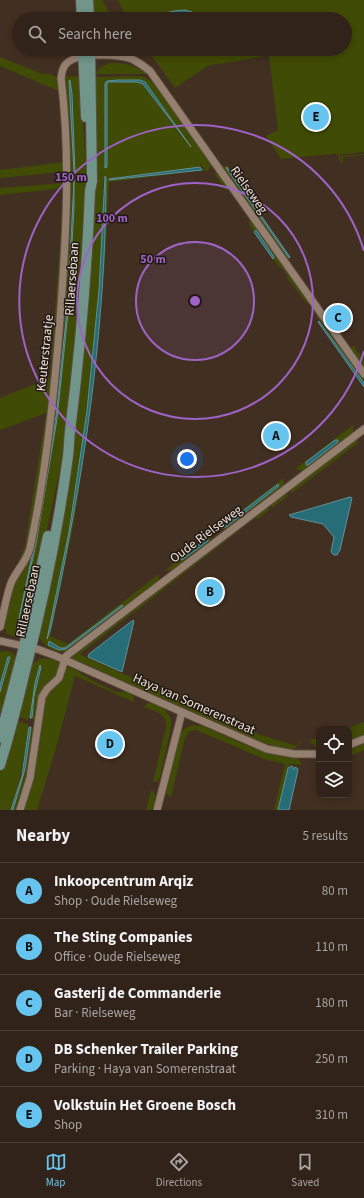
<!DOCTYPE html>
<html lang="en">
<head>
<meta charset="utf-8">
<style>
  :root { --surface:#312319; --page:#392b22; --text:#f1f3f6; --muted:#a8a4a2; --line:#4c4038; --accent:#66c4ef }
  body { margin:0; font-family:"Source Sans 3",sans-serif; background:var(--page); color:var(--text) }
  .controls { position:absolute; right:12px; bottom:12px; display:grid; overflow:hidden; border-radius:8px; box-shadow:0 2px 6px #0003 }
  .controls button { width:36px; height:36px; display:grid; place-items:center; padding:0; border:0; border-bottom:1px solid var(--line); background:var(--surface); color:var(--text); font:20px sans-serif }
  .you { position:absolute; left:187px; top:459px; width:14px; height:14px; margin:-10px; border:3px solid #fff; border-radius:50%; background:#1a73e8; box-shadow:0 0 0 6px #1a73e833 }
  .badge { display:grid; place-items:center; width:26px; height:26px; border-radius:50%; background:var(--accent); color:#111; font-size:13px; font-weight:700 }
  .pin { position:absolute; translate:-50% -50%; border:2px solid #fff; box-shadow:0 1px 4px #0006 }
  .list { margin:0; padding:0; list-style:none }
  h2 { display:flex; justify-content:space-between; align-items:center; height:52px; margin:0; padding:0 16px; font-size:17px }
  h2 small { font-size:13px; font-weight:400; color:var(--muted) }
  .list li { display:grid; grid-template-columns:26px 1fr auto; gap:12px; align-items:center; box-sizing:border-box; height:56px; padding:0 16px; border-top:1px solid var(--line) }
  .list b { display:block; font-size:15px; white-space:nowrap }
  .list p { margin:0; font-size:13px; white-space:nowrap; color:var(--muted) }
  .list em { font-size:13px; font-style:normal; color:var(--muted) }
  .icon { flex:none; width:22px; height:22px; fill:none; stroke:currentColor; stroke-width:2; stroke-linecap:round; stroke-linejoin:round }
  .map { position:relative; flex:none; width:364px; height:810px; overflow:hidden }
  .search { position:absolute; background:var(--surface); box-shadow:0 2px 6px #0003; left:12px; right:12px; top:12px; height:44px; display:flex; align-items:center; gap:10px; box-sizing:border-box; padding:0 14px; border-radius:22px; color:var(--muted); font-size:15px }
  .sheet { height:332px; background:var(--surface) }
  nav { display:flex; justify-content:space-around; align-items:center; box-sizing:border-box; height:56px; border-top:1px solid var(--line); background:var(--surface); font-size:11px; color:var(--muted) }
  nav a { display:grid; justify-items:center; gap:2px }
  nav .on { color:var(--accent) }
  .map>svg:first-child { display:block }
  .green { fill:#404b05; fill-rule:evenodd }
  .water { fill:#266d78; stroke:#629095 }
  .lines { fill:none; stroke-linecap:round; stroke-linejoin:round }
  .street-casing { stroke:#5c4c40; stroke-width:9 }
  .secondary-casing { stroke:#5c4c40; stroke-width:12 }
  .street { stroke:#958070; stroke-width:7 }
  .secondary { stroke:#71958a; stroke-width:10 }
  .ring { fill:none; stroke:#9e63c7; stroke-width:2 }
  .labels { text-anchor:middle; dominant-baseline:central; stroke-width:3; stroke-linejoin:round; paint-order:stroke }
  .street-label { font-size:13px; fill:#efe3da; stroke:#221913 }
  .centre { fill:#9e63c7; stroke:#221913; stroke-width:2 }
  .ring-label { font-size:12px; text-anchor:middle; font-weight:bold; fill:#9e63c7; stroke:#221913; stroke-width:3; stroke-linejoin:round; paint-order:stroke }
</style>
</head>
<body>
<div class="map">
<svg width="364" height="810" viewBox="0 0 364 810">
  <rect width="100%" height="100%" fill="#412f21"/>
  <!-- green -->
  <g class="green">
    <path d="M92,0h10l11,19h-20z"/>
    <path d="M118,0h246v152l-25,3 3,6 -1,-5 23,-2v1l-21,2v6l-3,-1 -3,-8 7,-1 -63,6 -15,-23 12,-6 -9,-75 -36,7 -24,3 -34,23 -28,-39h198v-30h-152l-1,-7 -7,-2 -20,6 -1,3h-37z"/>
    <path d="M0,57l40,16 13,2 5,4 3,13 -61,-26z"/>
    <path d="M109,63c14,-1 26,2 38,11h-51l3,-6z"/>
    <path d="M76,76l4,1 5,75 1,33 -3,66 -10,127 -13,91 -35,163 -10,5 -8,-3 -4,-9 8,-31 3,-12 16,-28 34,-264v-213zM70,94h2l3,78h-1zM74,179c1,6 0,14 0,21 0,22 -1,44 -3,66 -8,122 -26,243 -53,362l-1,-1c22,-94 38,-189 47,-284 4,-40 6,-79 8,-118 1,-13 -1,-34 2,-46z"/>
    <path d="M142,76l12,7 58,81 -5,8 -2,-2 -96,12 -4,81 -16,159 -16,106 -23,108 18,8 91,-70 -1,8 -93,70c-11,1 -23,-7 -27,-17l27,-143 30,-415zM117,80l26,1 47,67 -47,-64 -6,-2h-29l-1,2v83h-2v-83l2,-3zM200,162l4,7 -53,7 -42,4v-1l92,-12zM104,177h2c1,44 -3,89 -7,133 -8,111 -25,221 -51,329l-1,-1c35,-151 53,-306 57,-461zM123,606l-57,43 -7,1 -11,-5 1,-3 11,6h5z"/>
    <path d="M63,162l-1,10 -62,6v-8z"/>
    <path d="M221,166h5v2l64,92h-3z"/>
    <path d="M214,173h4l11,16 -3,2z"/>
    <path d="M63,183l2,3 -7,143 -16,140 -15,80 -27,68c0,-26 17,-48 25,-72l21,-132 -46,17v-32l50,-20 14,-190 -64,7v-7z"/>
    <path d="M251,220l58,82 -1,3 -21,-27 1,-2 -7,-9 -1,1 -7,-9 1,-2 -19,-27 -1,2 -6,-10z"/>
    <path d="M313,311h3l48,68v4z"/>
    <path d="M354,346l10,14v9l-14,-21z"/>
    <path d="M353,425v8l-49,38 -9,-2zM336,439l2,3 -30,23 -2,-2z"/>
    <path d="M355,440l4,2 -67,51 -1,-4z"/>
    <path d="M284,478l-1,9 -56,43 -9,-2zM279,484v2l-53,41 1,-4z"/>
    <path d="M285,493l4,2 -30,23 -2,1 -2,-1 -123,96 -1,-3 136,-104 2,3 3,-3 -2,-3z"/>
    <path d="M211,534l-2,9 -37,28 -6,-1 21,-18zM206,539l2,2 -25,19 -2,-1z"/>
    <path d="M129,612l2,2 -51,40 1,1 180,80 36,11 5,-7 -2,5 -7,6 -12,-2 -18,-5 -192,-85z"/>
    <path d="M4,651l8,1 5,7 -12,54 -5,-1v-20l10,-34 -2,-1 -8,28v-33z"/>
    <path d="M44,658l6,1 9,3 -2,13 -18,22 -4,23 -2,1v-3h-1l2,-22 7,-29 -6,16 -5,35h-1v2l-13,-4 16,-52 6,-4z"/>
    <path d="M66,666l12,5v1l17,10 22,10h10l5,3 2,3v4l-59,-26 -20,76 -18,58h-13l12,-45 8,-63 6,-11 12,-11z"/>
    <path d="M147,703c11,-1 23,9 25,19l-12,56 -3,4h-4l13,-55c1,-14 -12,-16 -22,-20z"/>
    <path d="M15,720l13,4v3h1c-4,28 -9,55 -18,83h-11v-37z"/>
    <path d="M364,722v13l-15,5v-11h-3z"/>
    <path d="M193,725l10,1c31,14 61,29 95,33l5,6 -14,-1 -11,46h-4l11,-46 -21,-5 -68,-29 -7,2 -4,6 -14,59 -5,-4 13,-58 6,-7z"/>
    <path d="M32,726l2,2 -6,42 -11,40h-4l12,-41 6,-42h1z"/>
    <path d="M311,739h8v10l-8,-6z"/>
    <path d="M364,744v6l-15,6v-6z"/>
    <path d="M151,790l3,2c3,5 0,12 -2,18h-6z"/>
  </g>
  <!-- water -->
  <g class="water">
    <path d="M185,10l7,2 2,4 -1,3h-29l2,-6 8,-2z"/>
    <path d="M70,80l2,14 3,78h-1l-5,-91z"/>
    <path d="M118,80h22l5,2 46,65 -48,-63 -6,-2h-29l-1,2v83l-2,1v-85l2,-2z"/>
    <path d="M200,167l2,3 -93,10v-1z"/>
    <path d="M227,167l63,90 -1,1 -63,-90z"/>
    <path d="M105,176l1,1c0,119 -14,244 -37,361 -4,22 -8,44 -13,66 -3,11 -4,24 -9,35l22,-107 18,-121 12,-121z"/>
    <path d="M74,179v29l-6,105 -11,106 -21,125 -19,84 26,-125 13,-87 12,-115z"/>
    <path d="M256,230l18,27 -1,2 -19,-27z"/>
    <path d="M319,321l45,62v4l-46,-65z"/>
    <path d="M335,440h3v2l-30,23h-2v-3z"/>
    <path d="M278,484l1,2 -53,41h-2l3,-4z"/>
    <path d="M350,497l2,1 -12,52 -3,5h-3l-3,-3 3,-15 -11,-13 -32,-7 -2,-2z"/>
    <path d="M206,539h2v2l-26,19 -1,-2z"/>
    <path d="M122,605l1,1 -57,43 -7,1 -11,-5 1,-4 11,7h5z"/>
    <path d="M133,620l1,1 -12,51 -34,-15 1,-3z"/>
    <path d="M8,657h2l-10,35v-7z"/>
    <path d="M40,665l1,2 -7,29 -2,22h-2l5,-35z"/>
    <path d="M29,727h2l-6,42 -12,41h-2l11,-34z"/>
    <path d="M291,766l2,1v2h1l1,-2 2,1 1,2 -9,40h-11l10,-42z"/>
  </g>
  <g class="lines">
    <defs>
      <g id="street">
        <path d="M0,627c4,-15 6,-30 11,-44 5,-12 16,-22 19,-35 16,-74 24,-152 30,-228 6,-81 11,-161 1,-242 1,-5 1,-10 5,-14 11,-12 51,-10 66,-5 6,3 12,7 18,12l214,303"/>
        <path d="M0,641l37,8 19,7 126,56 85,37 27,5h25"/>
        <path d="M349,745l15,-6"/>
        <path d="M20,810l10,-32 12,-81 5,-8 12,-11 7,-22 298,-227"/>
        <path d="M157,810l25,-98"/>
      </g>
      <g id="secondary">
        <path d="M81,0l1,19"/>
        <path d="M88,0l1,19"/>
        <path d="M83,49l3,68"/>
        <path d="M0,738l24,-91 24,-111"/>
        <path d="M0,765c9,-29 17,-60 24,-90 19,-72 34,-145 44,-219 1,-8 1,-16 2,-25 10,-80 17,-160 20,-240l2,-10 -2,-132"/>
      </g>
    </defs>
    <!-- street casing -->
    <use href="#street" class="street-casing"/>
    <!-- secondary casing -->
    <use href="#secondary" class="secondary-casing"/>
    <!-- street -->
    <use href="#street" class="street"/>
    <!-- secondary -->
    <use href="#secondary" class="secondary"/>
  </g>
  <!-- distance rings -->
  <circle cx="195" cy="301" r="59" fill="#9e63c7" fill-opacity=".12"/>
  <g class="ring">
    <circle cx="195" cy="301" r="59"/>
    <circle cx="195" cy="301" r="118"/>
    <path d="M364 351A176 176 0 1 1 364 251"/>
  </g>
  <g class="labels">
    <!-- street labels -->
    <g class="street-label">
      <text transform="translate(249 190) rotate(55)">Rielseweg</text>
      <text transform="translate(72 279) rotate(-86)">Rillaersebaan</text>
      <text transform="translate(45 353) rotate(-84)">Keuterstraatje</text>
      <text transform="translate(206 534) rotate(-37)">Oude Rielseweg</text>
      <text transform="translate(28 601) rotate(-78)">Rillaersebaan</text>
      <text transform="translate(194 704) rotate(24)">Haya van Somerenstraat</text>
    </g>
  </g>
  <circle cx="195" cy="301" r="6" class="centre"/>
  <g class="ring-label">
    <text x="71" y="181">150 m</text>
    <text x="112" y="222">100 m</text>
    <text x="153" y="263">50 m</text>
  </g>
</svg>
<div class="controls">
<button><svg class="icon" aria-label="locate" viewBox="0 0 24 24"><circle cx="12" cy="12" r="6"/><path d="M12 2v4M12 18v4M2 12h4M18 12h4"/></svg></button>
<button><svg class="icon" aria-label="layers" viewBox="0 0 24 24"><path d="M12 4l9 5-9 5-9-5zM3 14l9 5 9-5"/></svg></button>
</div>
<div class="you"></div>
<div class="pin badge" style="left:276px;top:436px">A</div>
<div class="pin badge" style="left:210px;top:592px">B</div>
<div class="pin badge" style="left:338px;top:318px">C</div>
<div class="pin badge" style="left:110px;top:744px">D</div>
<div class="pin badge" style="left:316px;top:117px">E</div>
<div class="search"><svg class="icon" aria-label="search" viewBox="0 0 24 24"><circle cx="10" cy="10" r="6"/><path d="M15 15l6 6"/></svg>Search here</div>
</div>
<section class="sheet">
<h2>Nearby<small>5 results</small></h2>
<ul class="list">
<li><span class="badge">A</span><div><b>Inkoopcentrum Arqiz</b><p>Shop · Oude Rielseweg</p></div><em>80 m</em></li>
<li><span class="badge">B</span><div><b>The Sting Companies</b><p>Office · Oude Rielseweg</p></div><em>110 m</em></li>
<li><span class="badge">C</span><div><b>Gasterij de Commanderie</b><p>Bar · Rielseweg</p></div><em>180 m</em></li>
<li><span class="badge">D</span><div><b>DB Schenker Trailer Parking</b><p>Parking · Haya van Somerenstraat</p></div><em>250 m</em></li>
<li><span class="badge">E</span><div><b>Volkstuin Het Groene Bosch</b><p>Shop</p></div><em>310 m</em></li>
</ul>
</section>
<nav>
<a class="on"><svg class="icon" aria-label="map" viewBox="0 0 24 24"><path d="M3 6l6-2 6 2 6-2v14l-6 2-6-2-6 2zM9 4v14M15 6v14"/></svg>Map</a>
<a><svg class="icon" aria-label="directions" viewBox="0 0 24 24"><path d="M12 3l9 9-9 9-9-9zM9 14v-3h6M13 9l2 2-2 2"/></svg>Directions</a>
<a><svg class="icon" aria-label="saved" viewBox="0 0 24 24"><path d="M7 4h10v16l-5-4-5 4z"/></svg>Saved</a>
</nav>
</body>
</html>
